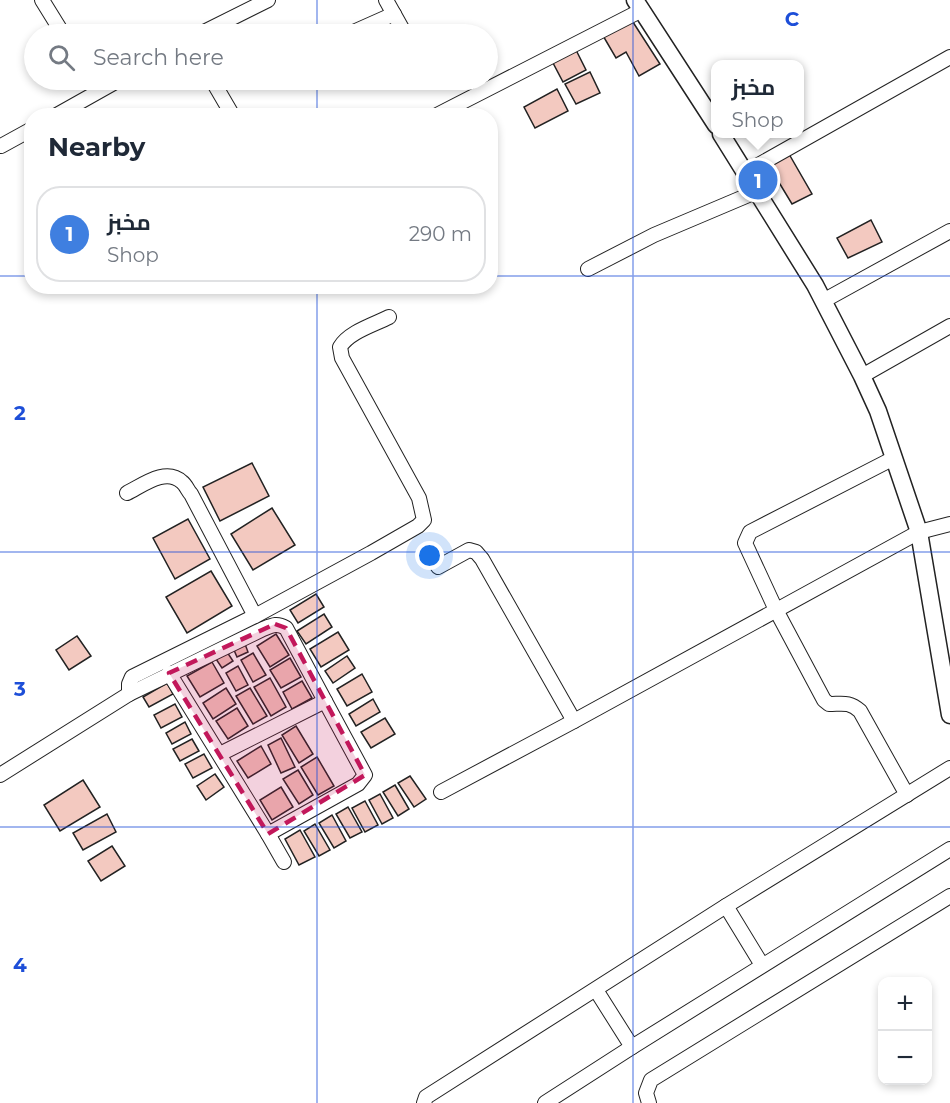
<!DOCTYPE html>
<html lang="en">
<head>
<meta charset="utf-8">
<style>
  :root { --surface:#fff; --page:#f2f2f3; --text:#1f2937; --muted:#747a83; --line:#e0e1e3; --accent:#c62828 }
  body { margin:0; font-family:Montserrat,Cairo,sans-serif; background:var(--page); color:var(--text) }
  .controls { position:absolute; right:18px; bottom:18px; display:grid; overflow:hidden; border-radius:12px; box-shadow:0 3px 9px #0003 }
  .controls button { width:54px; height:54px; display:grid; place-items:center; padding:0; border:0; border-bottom:2px solid var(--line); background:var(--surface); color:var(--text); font:30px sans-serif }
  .you { position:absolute; left:430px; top:556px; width:21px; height:21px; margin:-15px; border:4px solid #fff; border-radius:50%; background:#1a73e8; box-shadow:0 0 0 9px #1a73e833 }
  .badge { display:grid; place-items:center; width:39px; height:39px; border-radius:50%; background:var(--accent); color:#fff; font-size:20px; font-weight:700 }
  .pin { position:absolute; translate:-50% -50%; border:3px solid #fff; box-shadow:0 2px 6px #0006 }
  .popup { position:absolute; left:711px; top:60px; width:93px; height:78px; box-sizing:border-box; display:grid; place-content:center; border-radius:12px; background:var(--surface); filter:drop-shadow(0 2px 4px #0005); font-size:20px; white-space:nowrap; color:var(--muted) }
  .popup b { font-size:22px; color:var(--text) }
  .popup::after { content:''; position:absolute; left:50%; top:100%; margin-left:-12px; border:12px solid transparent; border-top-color:var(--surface) }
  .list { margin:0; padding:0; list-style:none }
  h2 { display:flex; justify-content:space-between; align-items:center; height:78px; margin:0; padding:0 24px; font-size:26px }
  h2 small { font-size:20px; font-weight:400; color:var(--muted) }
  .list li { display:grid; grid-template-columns:39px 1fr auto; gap:18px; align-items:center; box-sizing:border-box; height:96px; margin:0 12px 12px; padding:0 12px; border:2px solid var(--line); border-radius:24px }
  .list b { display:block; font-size:22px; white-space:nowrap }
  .list p { margin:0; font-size:20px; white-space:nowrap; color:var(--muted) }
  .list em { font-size:20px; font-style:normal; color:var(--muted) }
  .icon { flex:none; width:33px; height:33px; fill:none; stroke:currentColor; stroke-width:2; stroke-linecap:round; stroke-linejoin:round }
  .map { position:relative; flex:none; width:950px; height:1103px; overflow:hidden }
  .search { position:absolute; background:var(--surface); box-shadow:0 3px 9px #0003; left:24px; top:24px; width:474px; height:66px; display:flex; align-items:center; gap:15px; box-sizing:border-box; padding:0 21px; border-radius:33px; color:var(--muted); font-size:22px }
  .panel { position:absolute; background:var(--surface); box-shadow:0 3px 9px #0003; left:24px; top:108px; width:474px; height:186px; border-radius:24px }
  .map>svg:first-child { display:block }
  .building { fill:#f3c9c0; stroke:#222; stroke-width:1.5 }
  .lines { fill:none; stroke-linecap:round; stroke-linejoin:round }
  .minor-casing { stroke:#222; stroke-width:16 }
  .major-casing { stroke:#222; stroke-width:19 }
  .minor { stroke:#fff; stroke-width:14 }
  .major { stroke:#fff; stroke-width:16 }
  .marked { fill:#c2185b; fill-opacity:0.2; stroke:#c2185b; stroke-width:4.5; stroke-dasharray:12 8; stroke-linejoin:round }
  .grid { fill:none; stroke:#1d4ed8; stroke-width:1.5; stroke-opacity:0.55 }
  .grid-label { font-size:20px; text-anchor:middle; font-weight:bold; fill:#1d4ed8; stroke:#fff; stroke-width:4.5; stroke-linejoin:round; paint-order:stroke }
</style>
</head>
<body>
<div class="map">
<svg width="950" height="1103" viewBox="0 0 950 1103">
  <rect width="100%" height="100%" fill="#fff"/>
  <!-- building -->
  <g class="building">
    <path d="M631,19l29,45 -21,12 -13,-24 -10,6 -14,-24z"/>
    <path d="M575,48l11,22 -23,12 -11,-21z"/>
    <path d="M590,72l10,21 -24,11 -11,-20z"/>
    <path d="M557,89l11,22 -33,17 -11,-21z"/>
    <path d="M789,154l23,40 -20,10 -23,-38z"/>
    <path d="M871,220l11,22 -34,16 -11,-20z"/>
    <path d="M252,463l17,33 -49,25 -17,-34z"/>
    <path d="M272,508l23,37 -42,25 -22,-36z"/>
    <path d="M188,519l22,40 -35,20 -22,-41z"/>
    <path d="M211,571l21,35 -45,27 -21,-36z"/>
    <path d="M316,594l8,13 -26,16 -8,-13z"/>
    <path d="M324,614l8,13 -26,17 -9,-13z"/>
    <path d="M338,632l11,18 -28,17 -11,-18z"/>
    <path d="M276,634l13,21 -19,12 -13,-21z"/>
    <path d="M77,636l14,20 -22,14 -13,-20z"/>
    <path d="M245,644l3,8 -11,5 -3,-7z"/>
    <path d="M227,652l6,9 -11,7 -6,-9z"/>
    <path d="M253,653l13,22 -13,7 -12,-22z"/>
    <path d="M347,656l8,12 -22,15 -8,-12z"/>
    <path d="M290,658l11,19 -20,11 -11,-18z"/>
    <path d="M212,662l12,21 -24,14 -13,-21z"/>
    <path d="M238,666l10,19 -12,6 -10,-18z"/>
    <path d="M362,674l10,18 -25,14 -10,-17z"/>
    <path d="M270,678l16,29 -15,9 -17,-29z"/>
    <path d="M302,681l10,17 -20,11 -9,-17z"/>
    <path d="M167,683l6,11 -24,13 -6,-10z"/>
    <path d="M226,688l10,16 -23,15 -10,-16z"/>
    <path d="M250,688l17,28 -14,8 -17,-28z"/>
    <path d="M373,699l7,13 -24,14 -7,-12z"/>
    <path d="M175,704l7,13 -21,11 -7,-13z"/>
    <path d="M237,708l11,18 -20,13 -12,-18z"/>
    <path d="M385,718l10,16 -24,14 -10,-16z"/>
    <path d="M185,722l6,12 -19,10 -6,-11z"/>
    <path d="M296,726l17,28 -14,9 -17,-28z"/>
    <path d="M281,738l14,29 -14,6 -13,-28z"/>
    <path d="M192,739l7,12 -19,10 -7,-12z"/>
    <path d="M261,746l10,18 -23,14 -11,-17z"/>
    <path d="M204,754l8,14 -19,10 -8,-14z"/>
    <path d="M317,757l17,29 -16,9 -17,-28z"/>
    <path d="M298,770l15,25 -14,9 -16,-25z"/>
    <path d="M215,774l9,13 -18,13 -9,-14z"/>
    <path d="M410,776l16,23 -12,8 -16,-24z"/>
    <path d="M83,780l17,27 -40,24 -16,-26z"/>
    <path d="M395,785l14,24 -11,7 -15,-24z"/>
    <path d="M281,787l12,20 -21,13 -12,-20z"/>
    <path d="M380,794l13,24 -11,6 -13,-24z"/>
    <path d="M365,801l13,24 -13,7 -13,-24z"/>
    <path d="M348,807l14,25 -12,6 -14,-24z"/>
    <path d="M107,814l9,18 -33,18 -10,-17z"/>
    <path d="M332,815l14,26 -12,7 -15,-25z"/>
    <path d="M315,824l15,26 -11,6 -15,-25z"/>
    <path d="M300,830l15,27 -16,8 -14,-26z"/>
    <path d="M112,846l13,20 -24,15 -13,-20z"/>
  </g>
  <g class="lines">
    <defs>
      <g id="minor">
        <path d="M42,0l21,34"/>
        <path d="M386,0l19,34"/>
        <path d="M200,34l68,-34"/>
        <path d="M349,34l45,-20"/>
        <path d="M212,80l21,36"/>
        <path d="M55,116l64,-36"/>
        <path d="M435,116l207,-106"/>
        <path d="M1,146l31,-17"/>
        <path d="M746,172l204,-115"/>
        <path d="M588,269l66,-34 104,-44"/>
        <path d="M823,301l127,-70"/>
        <path d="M862,376l88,-50"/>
        <path d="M894,458l-144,74 -5,11 31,67 48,90 5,4c13,0 20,-3 31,7l47,84"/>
        <path d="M127,493c16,-8 39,-26 55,-11 4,3 6,9 9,12l64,122"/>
        <path d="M438,567l31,-17 7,2 6,7 92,162"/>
        <path d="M169,673l99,161 90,-50 7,-9 -40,-74"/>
        <path d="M129,694v-10l3,-7 123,-61 116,-63 47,-27 6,-6 -5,-22 -77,-140 -2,-11c9,-15 33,-22 49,-30"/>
        <path d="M0,775l129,-81 134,-65c10,-4 14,-6 23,-1l39,73 -105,53"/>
        <path d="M441,792l133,-71 345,-189 31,-8"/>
        <path d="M268,834l16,28"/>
        <path d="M726,906l36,59"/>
        <path d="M596,990l36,57"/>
        <path d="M424,1103l2,-6 300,-191 224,-138"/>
        <path d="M545,1103l87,-56 318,-198"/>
        <path d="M649,1103l-3,-10 5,-13 299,-184"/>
      </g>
      <g id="major">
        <path d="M635,0l81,125"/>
        <path d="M721,134l94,151 47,91 16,35 41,121 31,183"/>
      </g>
    </defs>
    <!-- minor casing -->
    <use href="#minor" class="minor-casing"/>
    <!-- major casing -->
    <use href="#major" class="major-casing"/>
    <!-- minor -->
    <use href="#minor" class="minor"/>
    <!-- major -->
    <use href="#major" class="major"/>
  </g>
  <!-- marked area -->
  <path class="marked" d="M275,624l11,4 79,147 -97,59 -99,-161z"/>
  <!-- grid -->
  <path class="grid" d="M317,0v34M633,0v1103M317,80v36M0,276h32M490,276h460M317,286v817M0,552h950M0,827h950"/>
  <g class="grid-label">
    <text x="792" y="26">C</text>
    <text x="20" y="420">2</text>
    <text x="20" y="696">3</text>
    <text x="20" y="972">4</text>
  </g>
</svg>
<div class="controls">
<button>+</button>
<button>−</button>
</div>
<div class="you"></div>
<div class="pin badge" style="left:758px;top:180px;background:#3f7fe0">1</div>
<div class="popup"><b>مخبز</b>Shop</div>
<div class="search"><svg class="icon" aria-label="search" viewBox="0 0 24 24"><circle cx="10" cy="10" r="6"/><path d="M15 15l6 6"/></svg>Search here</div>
<section class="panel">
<h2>Nearby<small></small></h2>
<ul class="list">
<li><span class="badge" style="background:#3f7fe0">1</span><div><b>مخبز</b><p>Shop</p></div><em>290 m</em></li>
</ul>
</section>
</div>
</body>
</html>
